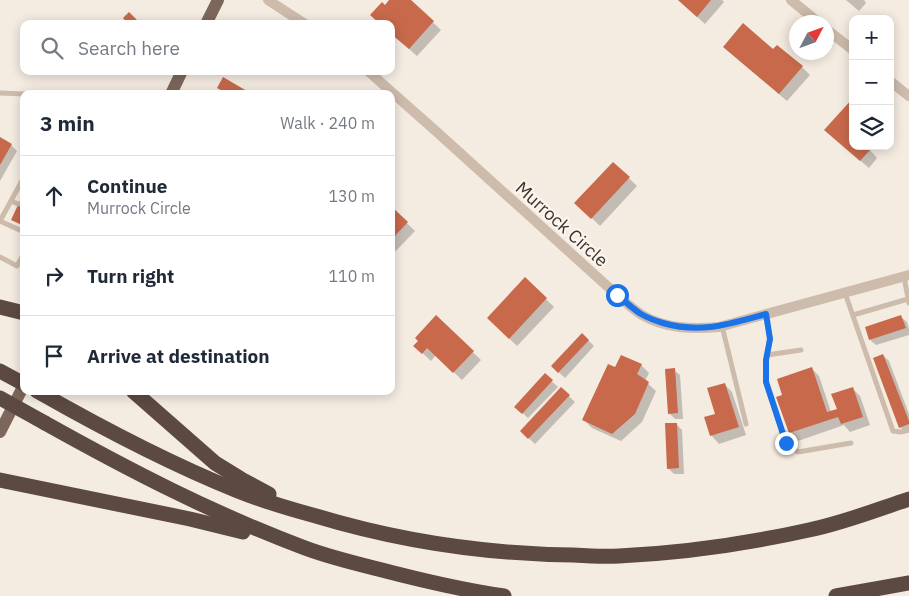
<!DOCTYPE html>
<html lang="en">
<head>
<meta charset="utf-8">
<style>
  :root { --surface:#fff; --page:#f2f2f3; --text:#1f2937; --muted:#747a83; --line:#e0e1e3 }
  body { margin:0; font-family:"IBM Plex Sans",sans-serif; background:var(--page); color:var(--text) }
  .controls { position:absolute; right:15px; top:15px; display:grid; overflow:hidden; border-radius:10px; box-shadow:0 2px 12px #0003 }
  .controls button { width:45px; height:45px; display:grid; place-items:center; padding:0; border:0; border-bottom:1px solid var(--line); background:var(--surface); color:var(--text); font:25px sans-serif }
  .compass { position:absolute; left:789px; top:15px; width:45px; height:45px; border-radius:50%; background:var(--surface); box-shadow:0 2px 12px #0003; rotate:49deg }
  .stop { position:absolute; width:15px; height:15px; margin:-11px; border:4px solid #1a73e8; border-radius:50%; background:#fff }
  .stop.end { background:#1a73e8; border-color:#fff; box-shadow:0 1px 5px #0008 }
  .list { margin:0; padding:0; list-style:none }
  h2 { display:flex; justify-content:space-between; align-items:center; height:65px; margin:0; padding:0 20px; font-size:21px }
  h2 small { font-size:16px; font-weight:400; color:var(--muted) }
  .list li { display:grid; grid-template-columns:32px 1fr auto; gap:15px; align-items:center; box-sizing:border-box; height:80px; padding:0 20px; border-top:1px solid var(--line) }
  .list b { display:block; font-size:19px; white-space:nowrap }
  .list p { margin:0; font-size:16px; white-space:nowrap; color:var(--muted) }
  .list em { font-size:16px; font-style:normal; color:var(--muted) }
  .icon { flex:none; width:28px; height:28px; fill:none; stroke:currentColor; stroke-width:2; stroke-linecap:round; stroke-linejoin:round }
  .map { position:relative; flex:none; width:909px; height:596px; overflow:hidden }
  .search { position:absolute; background:var(--surface); box-shadow:0 2px 12px #0003; left:20px; top:20px; width:375px; height:55px; display:flex; align-items:center; gap:12px; box-sizing:border-box; padding:0 18px; border-radius:10px; color:var(--muted); font-size:19px }
  .panel { position:absolute; background:var(--surface); box-shadow:0 2px 12px #0003; left:20px; top:90px; width:375px; height:305px; border-radius:10px }
  .map>svg:first-child { display:block }
  .shadow { fill:#0003 }
  .building { fill:#c8694b }
  .lines { fill:none; stroke-linecap:round; stroke-linejoin:round }
  .service { stroke:#cdbbac; stroke-width:5 }
  .minor { stroke:#cdbbac; stroke-width:10 }
  .primary { stroke:#7d675c; stroke-width:12 }
  .motorway { stroke:#5c4a42; stroke-width:15 }
  .motorway-bridge { stroke:#5c4a42; stroke-width:15 }
  .route { stroke:#1a73e8; stroke-width:6 }
  .labels { text-anchor:middle; dominant-baseline:central; stroke-width:4.5; stroke-linejoin:round; paint-order:stroke }
  .street-label { font-size:18px; fill:#3b302b; stroke:#fbf5ee }
</style>
</head>
<body>
<div class="map">
<svg width="909" height="596" viewBox="0 0 909 596">
  <rect width="100%" height="100%" fill="#f4ebe1"/>
  <!-- shadow -->
  <g class="shadow">
    <path d="M391,0h18l32,30 -24,26 -26,-23v-9l-6,-18z"/>
    <path d="M678,0h44l2,2 -19,22z"/>
    <path d="M846,0h18l2,3 -7,8z"/>
    <path d="M774,51l28,16 8,8 -23,26 -54,-46z"/>
    <path d="M0,138l11,7 6,6 -17,30z"/>
    <path d="M834,138l19,8 17,4 7,8 -8,10z"/>
    <path d="M613,163l24,23 -37,40 -24,-23z"/>
    <path d="M391,208l24,23 -24,25z"/>
    <path d="M525,279l29,28 -37,39 -29,-28z"/>
    <path d="M436,317l45,43 -19,20 -26,-25 -5,6 -16,-15z"/>
    <path d="M901,317l6,5 2,7v6l-33,10 -6,-5z"/>
    <path d="M582,334l12,12 -29,32 -13,-12z"/>
    <path d="M883,355l6,6 20,53v18l-3,1 -6,-6z"/>
    <path d="M641,365l8,8 -4,8 11,10 -14,31 -21,19 -29,-13 -8,-8 32,-51z"/>
    <path d="M811,368l8,8 12,36 7,-2 14,-22 8,8 10,29 -20,7 -6,-7 -46,16 -8,-8 -6,-37z"/>
    <path d="M674,370l6,5 3,44h-8l-6,-6z"/>
    <path d="M545,375l13,12 -30,31 -12,-11z"/>
    <path d="M724,384l8,8 14,43 -27,9 -7,-8 -6,-18 11,-4z"/>
    <path d="M561,389l14,13 -40,42 -14,-13z"/>
    <path d="M676,424l6,6 2,44h-10l-6,-6z"/>
  </g>
  <!-- building -->
  <g class="building">
    <path d="M389,0h22l23,21 -25,28 -18,-15v-10h-11l-10,-9 12,-13 3,3z"/>
    <path d="M678,0h33l-14,17z"/>
    <path d="M129,12l8,8 -3,4h-6l-5,-6z"/>
    <path d="M743,23l30,26 4,-4 26,21 -24,28 -56,-47z"/>
    <path d="M223,77l29,17h-24l-11,-6z"/>
    <path d="M853,98v48h14l3,4 -10,11 -36,-31z"/>
    <path d="M0,137l12,7 -12,21z"/>
    <path d="M613,162l17,15 -39,42 -17,-16z"/>
    <path d="M24,192v34l-13,-6z"/>
    <path d="M391,206l17,16 -17,18z"/>
    <path d="M525,277l22,21 -38,41 -22,-21z"/>
    <path d="M436,315l38,36 -21,22 -26,-25 -5,6 -9,-8 5,-5 -3,-3z"/>
    <path d="M901,315l5,13 -37,12 -4,-13z"/>
    <path d="M582,333l7,7 -31,33 -7,-7z"/>
    <path d="M883,354l26,67v3l-10,4 -26,-70z"/>
    <path d="M621,355l21,9 -5,10 12,8 -14,32 -23,20 -30,-14 26,-56 7,3z"/>
    <path d="M812,367l15,45 10,-3 -6,-15 22,-7 10,30 -22,7 -3,-7 -49,16 -13,-36 6,-2 -5,-16z"/>
    <path d="M675,368l3,45 -10,1 -3,-45z"/>
    <path d="M545,373l8,7 -31,34 -8,-7z"/>
    <path d="M725,383l14,44 -29,9 -6,-19 11,-3 -8,-26z"/>
    <path d="M561,387l9,8 -42,44 -8,-8z"/>
    <path d="M665,423h12l2,45 -12,1z"/>
  </g>
  <g class="lines">
    <!-- service -->
    <g class="service">
      <path d="M0,93l24,1"/>
      <path d="M11,201l7,3"/>
      <path d="M0,221l24,-44"/>
      <path d="M0,221l24,11"/>
      <path d="M0,257l17,9 7,-13"/>
      <path d="M904,277l5,26"/>
      <path d="M845,293l48,138 8,1 8,-2"/>
      <path d="M766,314l4,25 -4,21v22l20,61 12,9 53,-9"/>
      <path d="M853,315l55,-16"/>
      <path d="M722,326l24,98"/>
      <path d="M767,355l34,-5"/>
    </g>
    <!-- minor -->
    <g class="minor">
      <path d="M268,0l37,24"/>
      <path d="M791,0l27,22"/>
      <path d="M826,29l27,21"/>
      <path d="M368,71l70,62 179,162c8,7 16,14 25,20 24,14 50,14 77,12l190,-52"/>
      <path d="M890,81l19,15"/>
    </g>
    <!-- primary -->
    <g class="primary">
      <path d="M206,24l12,-24"/>
      <path d="M171,94l11,-23"/>
      <path d="M0,432l24,-47"/>
    </g>
    <!-- motorway -->
    <g class="motorway">
      <path d="M0,307l24,6"/>
      <path d="M0,371l24,13"/>
      <path d="M37,391c65,37 131,72 201,100 25,10 52,18 78,25 83,25 170,38 257,39 15,1 30,2 46,1 63,-3 127,-12 190,-26 34,-7 67,-20 100,-31"/>
      <path d="M133,391l82,72 26,16 28,15"/>
      <path d="M45,423c84,47 169,91 260,125 24,9 49,15 73,21 42,11 84,21 126,27"/>
      <path d="M0,480l190,39 53,13"/>
      <path d="M836,596l73,-13"/>
    </g>
    <!-- motorway-bridge -->
    <path class="motorway-bridge" d="M0,398l45,25"/>
  </g>
  <g class="lines">
    <!-- route -->
    <path class="route" d="M617,295c8,6 16,14 24,19 7,4 15,7 22,9 38,11 66,1 103,-9l4,25 -4,21v22l20,61"/>
  </g>
  <g class="labels">
    <!-- street labels -->
    <g class="street-label">
      <text transform="translate(562 224) rotate(42)">Murrock Circle</text>
    </g>
  </g>
</svg>
<div class="controls">
<button>+</button>
<button>−</button>
<button><svg class="icon" aria-label="layers" viewBox="0 0 24 24"><path d="M12 4l9 5-9 5-9-5zM3 14l9 5 9-5"/></svg></button>
</div>
<svg class="compass" viewBox="-18 -18 36 36"><path d="M0-13l5 13h-10z" fill="#e53935"/><path d="M0 13l5-13h-10z" fill="#747a83"/></svg>
<div class="stop" style="left:617px;top:295px"></div>
<div class="stop end" style="left:786px;top:443px"></div>
<div class="search"><svg class="icon" aria-label="search" viewBox="0 0 24 24"><circle cx="10" cy="10" r="6"/><path d="M15 15l6 6"/></svg>Search here</div>
<section class="panel">
<h2>3 min<small>Walk · 240 m</small></h2>
<ul class="list">
<li><svg class="icon" aria-label="ahead" viewBox="0 0 24 24"><path d="M12 20V5M6 11l6-6 6 6"/></svg><div><b>Continue</b><p>Murrock Circle</p></div><em>130 m</em></li>
<li><svg class="icon" aria-label="right" viewBox="0 0 24 24"><path d="M7 20v-9h11M14 6l5 5-5 5"/></svg><div><b>Turn right</b></div><em>110 m</em></li>
<li><svg class="icon" aria-label="arrive" viewBox="0 0 24 24"><path d="M6 21V4h12l-3 4 3 4H6"/></svg><div><b>Arrive at destination</b></div></li>
</ul>
</section>
</div>
</body>
</html>
